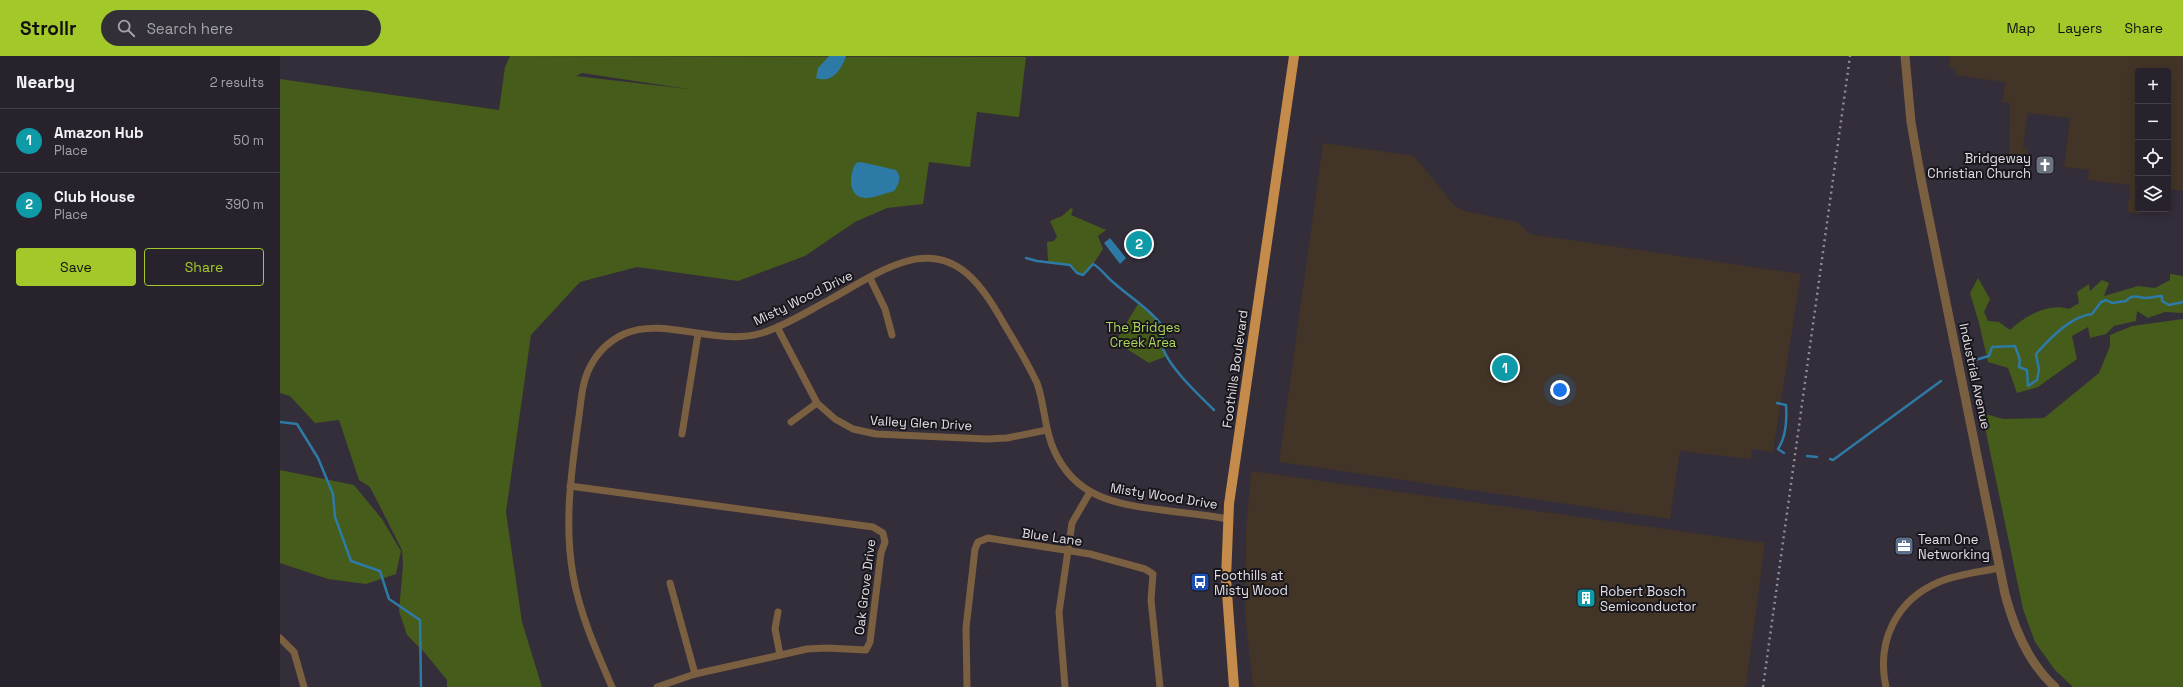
<!DOCTYPE html>
<html lang="en">
<head>
<meta charset="utf-8">
<style>
  :root { --surface:#27222c; --page:#332f38; --text:#f1f3f6; --muted:#a4a4a9; --line:#433f48; --accent:#a2c929 }
  body { margin:0; font-family:"Space Grotesk",sans-serif; background:var(--page); color:var(--text) }
  .controls { position:absolute; right:12px; top:12px; display:grid; overflow:hidden; border-radius:4px; box-shadow:0 2px 10px #0003 }
  .controls button { width:36px; height:36px; display:grid; place-items:center; padding:0; border:0; border-bottom:1px solid var(--line); background:var(--surface); color:var(--text); font:20px sans-serif }
  .you { position:absolute; left:1280px; top:334px; width:14px; height:14px; margin:-10px; border:3px solid #fff; border-radius:50%; background:#1a73e8; box-shadow:0 0 0 6px #1a73e833 }
  .badge { display:grid; place-items:center; width:26px; height:26px; border-radius:50%; background:var(--accent); color:#fff; font-size:13px; font-weight:700 }
  .pin { position:absolute; translate:-50% -50%; border:2px solid #fff; box-shadow:0 1px 4px #0006 }
  .list { margin:0; padding:0; list-style:none }
  h2 { display:flex; justify-content:space-between; align-items:center; height:52px; margin:0; padding:0 16px; font-size:17px }
  h2 small { font-size:13px; font-weight:400; color:var(--muted) }
  .list li { display:grid; grid-template-columns:26px 1fr auto; gap:12px; align-items:center; box-sizing:border-box; height:64px; padding:0 16px; border-top:1px solid var(--line) }
  .list b { display:block; font-size:15px; white-space:nowrap }
  .list p { margin:0; font-size:13px; white-space:nowrap; color:var(--muted) }
  .list em { font-size:13px; font-style:normal; color:var(--muted) }
  .actions { display:flex; gap:8px; padding:12px 16px }
  .actions a { flex:1; padding:9px 0; border:1px solid var(--accent); border-radius:4px; text-align:center; font-size:14px; color:var(--accent) }
  .actions .main { background:var(--accent); color:#111 }
  .icon { flex:none; width:22px; height:22px; fill:none; stroke:currentColor; stroke-width:2; stroke-linecap:round; stroke-linejoin:round }
  .map { position:relative; flex:none; width:1903px; height:631px; overflow:hidden }
  header { display:flex; align-items:center; gap:24px; box-sizing:border-box; height:56px; padding:0 20px; background:var(--accent); color:#111 }
  header strong { font-size:19px }
  nav { display:flex; gap:22px; margin-inline-start:auto; font-size:14px }
  .search { width:280px; height:36px; background:var(--page); display:flex; align-items:center; gap:10px; box-sizing:border-box; padding:0 14px; border-radius:22px; color:var(--muted); font-size:15px }
  main { display:flex }
  aside { flex:1; background:var(--surface) }
  .map>svg:first-child { display:block }
  .industrial { fill:#423527 }
  .green { fill:#465c1a; fill-rule:evenodd }
  .water { fill:#2d7aa6 }
  .lines { fill:none; stroke-linecap:round; stroke-linejoin:round }
  .stream { stroke:#2d7aa6; stroke-width:2.5 }
  .minor { stroke:#7b5f41; stroke-width:7 }
  .tertiary { stroke:#7b5f41; stroke-width:9 }
  .primary { stroke:#c48b4a; stroke-width:10 }
  .rail { stroke:#928c97; stroke-width:2.5; stroke-dasharray:2 4; stroke-linecap:butt }
  .labels { text-anchor:middle; dominant-baseline:central; stroke-width:4; stroke-linejoin:round; paint-order:stroke }
  .poi-label { font-size:13px; fill:#e2dee6; stroke:#1a171c; text-anchor:start }
  .street-label { font-size:13px; fill:#e2dee6; stroke:#1a171c }
  .park-label { font-size:13px; fill:#acd65c; stroke:#1a171c }
</style>
</head>
<body>
<header>
<strong>Strollr</strong>
<div class="search"><svg class="icon" aria-label="search" viewBox="0 0 24 24"><circle cx="10" cy="10" r="6"/><path d="M15 15l6 6"/></svg>Search here</div>
<nav><a>Map</a><a>Layers</a><a>Share</a></nav>
</header>
<main>
<aside>
<h2>Nearby<small>2 results</small></h2>
<ul class="list">
<li><span class="badge" style="background:#0f9aa8">1</span><div><b>Amazon Hub</b><p>Place</p></div><em>50 m</em></li>
<li><span class="badge" style="background:#0f9aa8">2</span><div><b>Club House</b><p>Place</p></div><em>390 m</em></li>
</ul>
<div class="actions"><a class="main">Save</a><a>Share</a></div>
</aside>
<div class="map">
<svg width="1903" height="631" viewBox="0 0 1903 631">
  <rect width="100%" height="100%" fill="#342d3a"/>
  <!-- industrial -->
  <g class="industrial">
    <path d="M1670,0h233v135l-15,-2v-118h-30v138h3l-1,5 -13,-2 1,-10 3,-3 -2,-2 1,-12 -42,-5 1,-10 -25,-3 6,-49 -42,-5 -5,35 5,1 -1,14 -18,-2 1,-56 -1,-2 -7,-1 3,-20 -50,-7 1,-6 -7,-1z"/>
    <path d="M1043,87l91,13 41,50 10,5 52,11 13,12 271,40 -28,178 -21,-3 -1,10 -71,-8 -10,68 -391,-57z"/>
    <path d="M971,415l514,72 -19,144h-493l-8,-73 1,-83z"/>
  </g>
  <!-- green -->
  <g class="green">
    <path d="M230,0l516,1 -7,60 -42,-5 -7,55 -41,-5 -6,42 -36,4 -32,14 -50,34 -67,25 -101,-14 -57,15 -49,53 -25,177 16,110 20,65h-95v-7l-23,-28 -17,-17 -8,-24 4,-45 -1,-16 -32,-63 -11,-7 -20,-60 -24,3 -25,-27 -10,-3v-314l219,31 6,-43zM302,17l106,16 -112,-13z"/>
    <path d="M791,152l2,1 -2,6 35,15 -8,6 5,13 -15,23 -5,3 -6,-2 -7,-8 -22,-3 -1,-20 7,-1 3,-4 -7,-16 12,-5z"/>
    <path d="M1890,218l13,2v37l-18,-1 -17,6 -11,-7 -1,10 -22,5 -8,8 -16,4 -2,-11 -16,9 5,23 -39,28 -21,6 -9,-25 -20,-6 -9,-39 -9,-30 8,-15 12,21 -6,13 4,9 11,1 11,8c15,-14 39,-28 59,-21l10,-6 -2,-11 12,-8 1,7 12,-11 7,3 -5,13 34,-10 17,2 15,-8z"/>
    <path d="M858,248l18,13 9,12 -3,15 5,12 -18,7 -27,-17 -4,-9z"/>
    <path d="M1903,263v368h-110l-18,-17 -20,-28 -12,-33 -41,-196 21,6 41,-1 55,-45 11,-27v-11l22,-9z"/>
    <path d="M0,414l74,15 28,34 19,32 -5,23 -30,10 -38,-5 -48,-16z"/>
  </g>
  <!-- water -->
  <g class="water">
    <path d="M549,0h17c-4,13 -14,28 -30,22l2,-10z"/>
    <path d="M581,106l35,8c6,7 3,14 -2,21 -8,2 -20,7 -28,7 -19,0 -17,-24 -10,-35z"/>
    <path d="M830,182l16,20 -6,6 -16,-21z"/>
  </g>
  <g class="lines">
    <!-- stream -->
    <g class="stream">
      <path d="M746,202l11,3 33,4 7,8 6,2 10,-11c8,4 14,14 21,19 17,15 37,27 51,46 -1,4 -3,10 -3,15 3,20 38,52 52,66"/>
      <path d="M1695,304l14,-4 3,-9 23,-1 5,14 -1,7 8,3 1,16 9,-6 2,-10 -3,-16c14,-16 35,-38 56,-40l9,-12 5,-2 6,3 14,-2c6,-7 11,-4 19,-3 5,0 12,-2 17,-2v5l7,4 14,-3"/>
      <path d="M1497,347l9,2c1,14 0,32 -8,44l6,4"/>
      <path d="M0,366l17,2 21,34 15,36 2,23 16,44 29,10 9,28 31,21 1,67"/>
      <path d="M1527,400l10,1"/>
      <path d="M1550,403l3,1 108,-79"/>
    </g>
    <!-- minor -->
    <g class="minor">
      <path d="M590,222l15,31 7,26"/>
      <path d="M497,271l40,76 18,16 18,10 23,5 111,5 20,-1 40,-8"/>
      <path d="M511,366l26,-19"/>
      <path d="M402,378l16,-100"/>
      <path d="M290,430l303,41 10,6 2,9 -4,11 -11,89 -4,8 -39,-2 -20,1 -112,25 -38,13"/>
      <path d="M390,527l25,91"/>
      <path d="M498,556l-3,17 5,26"/>
      <path d="M0,582l14,14 10,35"/>
      <path d="M332,631c-16,-37 -32,-72 -39,-112 -9,-51 -2,-101 5,-152 3,-18 3,-39 12,-56 7,-14 19,-26 34,-33 41,-18 92,13 138,-1 23,-7 46,-22 67,-33 24,-13 49,-30 75,-38 55,-17 80,27 103,67 11,18 21,35 30,54 8,22 7,46 17,67 21,48 62,54 108,60 22,3 44,5 66,9"/>
      <path d="M687,631l-1,-59 9,-79 3,-7 10,-4 102,16 55,15 8,5 -2,26 9,87"/>
      <path d="M785,631l-6,-75 13,-89 18,-31"/>
      <path d="M1606,631c-10,-45 10,-87 53,-105 19,-8 41,-10 60,-14"/>
    </g>
    <!-- tertiary -->
    <path class="tertiary" d="M1625,0l6,66 10,57 84,415c9,34 23,69 50,93"/>
    <!-- primary -->
    <path class="primary" d="M954,631l-8,-108 3,-75 65,-448"/>
    <!-- rail -->
    <path class="rail" d="M1483,631l87,-631"/>
  </g>
  <!-- icons -->
  <defs>
    <symbol id="church-square" viewBox="-11 -11 22 22"><rect x="-9" y="-9" width="18" height="18" rx="4" fill="#6b7280" stroke="#1a171c"/><path d="M-1.2-6h2.4v3.5h3.3v2.4h-3.3V6h-2.4V-.1h-3.3v-2.4h3.3Z" fill="#fff"/></symbol>
    <symbol id="office-square" viewBox="-11 -11 22 22"><rect x="-9" y="-9" width="18" height="18" rx="4" fill="#5c6f8a" stroke="#1a171c"/><path d="M-6-3h4V-5.5h4V-3h4V5H-6ZM-1-4.5V-3h2v-1.5ZM-6 0V1H6V0Z" fill="#fff"/></symbol>
    <symbol id="bus-square" viewBox="-11 -11 22 22"><rect x="-9" y="-9" width="18" height="18" rx="4" fill="#1a4fb4" stroke="#1a171c"/><path d="M-5-6H5V4H4V6H2V4H-2V6H-4V4H-5ZM-3.5-4V0h7V-4ZM-3.5 1.2v1.5H-2V1.2ZM2 1.2v1.5H3.5V1.2Z" fill="#fff"/></symbol>
    <symbol id="building-square" viewBox="-11 -11 22 22"><rect x="-9" y="-9" width="18" height="18" rx="4" fill="#0f9aa8" stroke="#1a171c"/><path d="M-4-6H4V6H1V3H-1V6H-4ZM-2.5-4.3h1.7v1.8h-1.7ZM.8-4.3h1.7v1.8H.8ZM-2.5-1h1.7V.8h-1.7ZM.8-1h1.7V.8H.8Z" fill="#fff"/></symbol>
  </defs>
  <g fill-rule="evenodd">
    <use href="#church-square" x="1754" y="98" width="22" height="22"/>
    <use href="#office-square" x="1613" y="479" width="22" height="22"/>
    <use href="#bus-square" x="909" y="515" width="22" height="22"/>
    <use href="#building-square" x="1295" y="531" width="22" height="22"/>
  </g>
  <g class="labels">
    <!-- poi labels -->
    <g class="poi-label">
      <text x="1751" y="102" text-anchor="end">Bridgeway<tspan x="1751" dy="15">Christian Church</tspan></text>
      <text x="1638" y="483">Team One<tspan x="1638" dy="15">Networking</tspan></text>
      <text x="934" y="519">Foothills at<tspan x="934" dy="15">Misty Wood</tspan></text>
      <text x="1320" y="535">Robert Bosch<tspan x="1320" dy="15">Semiconductor</tspan></text>
    </g>
    <!-- street labels -->
    <g class="street-label">
      <text transform="translate(523 242) rotate(-26)">Misty Wood Drive</text>
      <text transform="translate(955 313) rotate(-82)">Foothills Boulevard</text>
      <text transform="translate(1695 320) rotate(78)">Industrial Avenue</text>
      <text transform="translate(641 367) rotate(3)">Valley Glen Drive</text>
      <text transform="translate(884 440) rotate(9)">Misty Wood Drive</text>
      <text transform="translate(772 481) rotate(8)">Blue Lane</text>
      <text transform="translate(585 531) rotate(-83)">Oak Grove Drive</text>
    </g>
    <!-- park labels -->
    <g class="park-label">
      <text x="863" y="271">The Bridges<tspan x="863" dy="15">Creek Area</tspan></text>
    </g>
  </g>
</svg>
<div class="controls">
<button>+</button>
<button>−</button>
<button><svg class="icon" aria-label="locate" viewBox="0 0 24 24"><circle cx="12" cy="12" r="6"/><path d="M12 2v4M12 18v4M2 12h4M18 12h4"/></svg></button>
<button><svg class="icon" aria-label="layers" viewBox="0 0 24 24"><path d="M12 4l9 5-9 5-9-5zM3 14l9 5 9-5"/></svg></button>
</div>
<div class="you"></div>
<div class="pin badge" style="left:1225px;top:312px;background:#0f9aa8">1</div>
<div class="pin badge" style="left:859px;top:188px;background:#0f9aa8">2</div>
</div>
</main>
</body>
</html>
